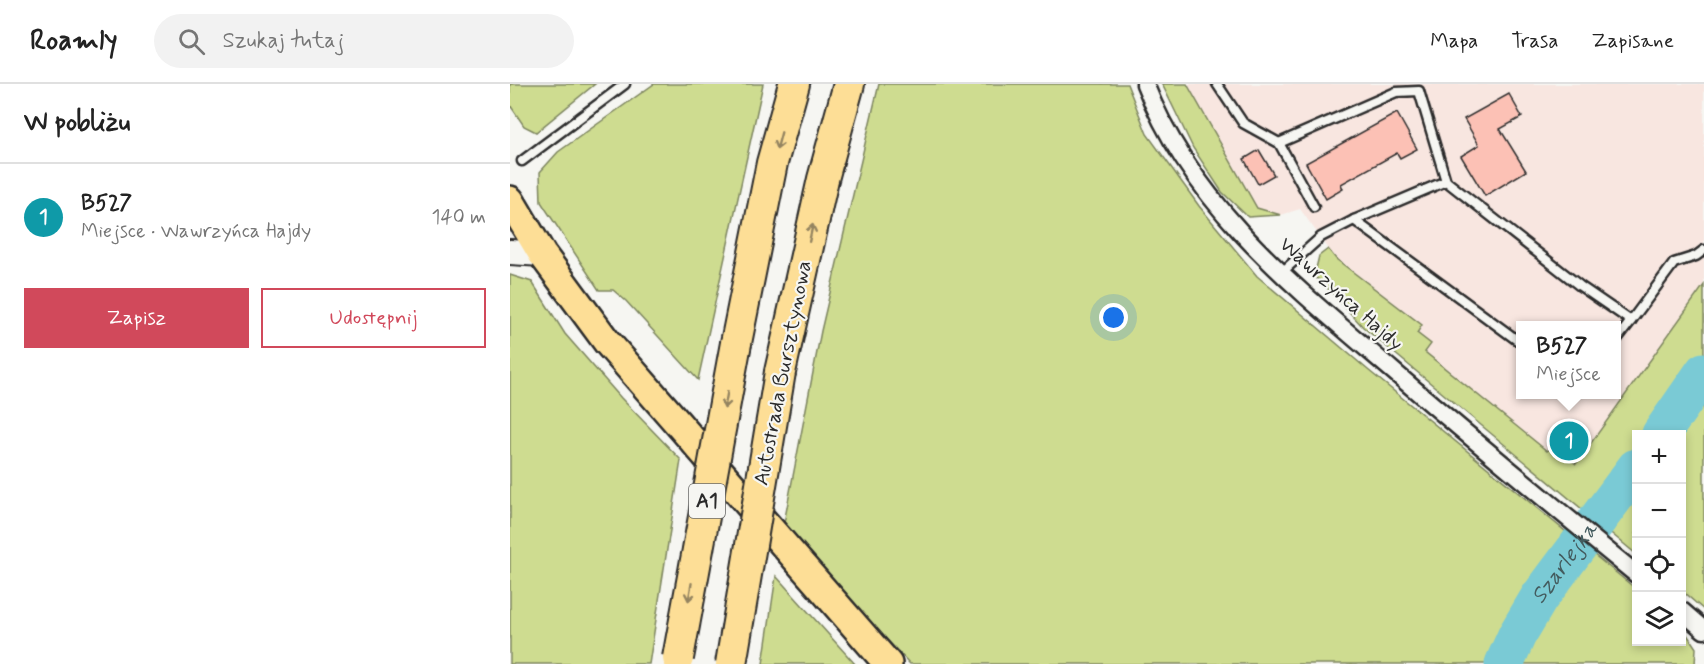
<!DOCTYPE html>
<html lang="pl">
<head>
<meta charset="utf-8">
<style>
  :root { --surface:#fff; --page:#f2f2f2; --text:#222; --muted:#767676; --line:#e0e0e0; --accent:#d1495b }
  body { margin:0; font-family:Mynerve,sans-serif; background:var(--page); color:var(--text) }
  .controls { position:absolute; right:18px; bottom:18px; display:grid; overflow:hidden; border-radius:0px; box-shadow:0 3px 9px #0003 }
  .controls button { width:54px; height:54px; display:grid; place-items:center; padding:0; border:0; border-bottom:2px solid var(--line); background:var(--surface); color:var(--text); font:30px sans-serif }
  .you { position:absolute; left:604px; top:234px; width:21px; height:21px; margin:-15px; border:4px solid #fff; border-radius:50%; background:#1a73e8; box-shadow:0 0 0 9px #1a73e833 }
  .badge { display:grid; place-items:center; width:39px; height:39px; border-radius:50%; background:var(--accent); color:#fff; font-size:20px; font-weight:700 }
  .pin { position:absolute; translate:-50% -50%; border:3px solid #fff; box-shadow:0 2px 6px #0006 }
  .popup { position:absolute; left:1006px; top:237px; width:105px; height:78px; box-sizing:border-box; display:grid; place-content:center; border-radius:0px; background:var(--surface); filter:drop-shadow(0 2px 4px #0005); font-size:20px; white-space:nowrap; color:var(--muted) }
  .popup b { font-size:22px; color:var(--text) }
  .popup::after { content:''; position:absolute; left:50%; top:100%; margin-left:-12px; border:12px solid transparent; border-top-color:var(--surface) }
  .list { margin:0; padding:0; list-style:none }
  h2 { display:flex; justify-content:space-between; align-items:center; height:78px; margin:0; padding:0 24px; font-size:26px }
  h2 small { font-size:20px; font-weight:400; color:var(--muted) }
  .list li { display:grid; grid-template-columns:39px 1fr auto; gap:18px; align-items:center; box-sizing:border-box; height:108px; padding:0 24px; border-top:2px solid var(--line) }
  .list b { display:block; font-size:22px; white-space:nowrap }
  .list p { margin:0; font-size:20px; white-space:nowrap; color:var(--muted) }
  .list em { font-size:20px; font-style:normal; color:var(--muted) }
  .actions { display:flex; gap:12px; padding:18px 24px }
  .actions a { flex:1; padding:14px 0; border:2px solid var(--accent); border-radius:0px; text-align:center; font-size:21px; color:var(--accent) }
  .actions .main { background:var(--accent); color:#fff }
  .icon { flex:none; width:33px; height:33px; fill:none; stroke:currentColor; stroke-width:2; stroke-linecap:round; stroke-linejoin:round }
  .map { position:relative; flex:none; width:1194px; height:580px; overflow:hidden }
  header { display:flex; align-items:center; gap:36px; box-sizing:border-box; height:84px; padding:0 30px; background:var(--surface); border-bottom:2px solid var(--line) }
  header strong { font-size:28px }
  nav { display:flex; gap:33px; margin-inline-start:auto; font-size:21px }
  .search { width:420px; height:54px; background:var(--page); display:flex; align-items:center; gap:15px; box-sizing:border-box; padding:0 21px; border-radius:33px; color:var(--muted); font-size:22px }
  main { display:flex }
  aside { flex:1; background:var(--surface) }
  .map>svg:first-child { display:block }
  .built { fill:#f8e6e0; fill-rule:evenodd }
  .green { fill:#cedc90; stroke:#7c845e; stroke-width:1.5 }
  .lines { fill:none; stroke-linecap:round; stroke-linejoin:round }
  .river { stroke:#7acad5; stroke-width:39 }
  .building { fill:#fcc1b5; stroke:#2b2b2b; stroke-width:1.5 }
  .lane-casing { stroke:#2b2b2b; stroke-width:13 }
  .street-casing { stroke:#2b2b2b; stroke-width:21 }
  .secondary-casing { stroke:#2b2b2b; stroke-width:28 }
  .primary-casing { stroke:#2b2b2b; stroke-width:32 }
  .highway-casing { stroke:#2b2b2b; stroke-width:34 }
  .lane { stroke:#f6f6f2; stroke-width:8 }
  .street { stroke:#f6f6f2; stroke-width:16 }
  .secondary { stroke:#f6f6f2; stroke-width:24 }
  .primary { stroke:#fdde96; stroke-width:27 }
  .highway { stroke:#fdde96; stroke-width:30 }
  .highway-bridge-casing { stroke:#2b2b2b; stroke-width:34; stroke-linecap:butt }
  .highway-bridge { stroke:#fdde96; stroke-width:30 }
  .oneway { stroke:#948460 }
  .labels { text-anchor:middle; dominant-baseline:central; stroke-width:4.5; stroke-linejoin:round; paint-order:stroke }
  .shield { fill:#f6f6f2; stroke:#686867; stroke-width:1.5 }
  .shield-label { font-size:20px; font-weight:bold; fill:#2b2b2b }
  .street-label { font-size:21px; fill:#2b2b2b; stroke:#f6f6f2 }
  .water-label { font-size:22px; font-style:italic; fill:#435b5e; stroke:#f6f6f2 }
</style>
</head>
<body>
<header>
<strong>Roamly</strong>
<div class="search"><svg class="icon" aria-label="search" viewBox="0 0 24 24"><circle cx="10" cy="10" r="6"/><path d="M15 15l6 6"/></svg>Szukaj tutaj</div>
<nav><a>Mapa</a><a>Trasa</a><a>Zapisane</a></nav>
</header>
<main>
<aside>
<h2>W pobliżu<small></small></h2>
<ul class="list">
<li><span class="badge" style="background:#0f9aa8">1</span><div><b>B527</b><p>Miejsce · Wawrzyńca Hajdy</p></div><em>140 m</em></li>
</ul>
<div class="actions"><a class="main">Zapisz</a><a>Udostępnij</a></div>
</aside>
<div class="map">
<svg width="1194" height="580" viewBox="0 0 1194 580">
  <rect width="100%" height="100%" fill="#f6f6f2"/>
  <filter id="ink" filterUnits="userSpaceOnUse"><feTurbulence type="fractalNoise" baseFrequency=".0167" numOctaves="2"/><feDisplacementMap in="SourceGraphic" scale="12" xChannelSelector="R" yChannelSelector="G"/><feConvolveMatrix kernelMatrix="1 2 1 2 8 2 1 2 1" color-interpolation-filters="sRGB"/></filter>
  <g filter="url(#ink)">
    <!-- built -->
    <path class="built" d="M677,0h517v201l-128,180 -23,-19 -6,5 -122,-99 -8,-19 5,-8 -86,-66 -36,-50 -19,6 -24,-7zM1011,242h96v68h-96z"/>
    <!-- green -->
    <g class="green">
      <path d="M0,0h85l-59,48 -12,-6 -14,-21z"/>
      <path d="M144,0h109l-65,296 -72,-79 -13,-11h-14l-58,-88 -1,-30 18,-20z"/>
      <path d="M369,0h248l20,50 52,72 58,70 111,94 268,219v53h46v-15l14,21 -1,16h-785l-53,-56 -73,-85 37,-192z"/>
      <path d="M652,0h25l70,124 24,7 -33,2 -26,-25 -29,-44z"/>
      <path d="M818,165l8,10 86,66 -5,8 14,11 -6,8 122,99 6,-5 23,18 128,-179v325l-22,-19v-157h-46v120l-273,-227 -42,-46 -7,-4 5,-21z"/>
      <path d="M0,191l22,7 33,52 56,64 60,62 -32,204h-139z"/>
      <path d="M266,492l79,88h-92z"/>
    </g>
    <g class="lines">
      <!-- river -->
      <g class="river">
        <path d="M1151,350l43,-62"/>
        <path id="s1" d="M994,580l13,-29 22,-37 97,-130"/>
      </g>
    </g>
    <!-- building -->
    <g class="building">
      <path d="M999,10l13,23 -22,12 26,42 -41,25 -24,-40 18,-11 -15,-26z"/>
      <path d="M887,29l20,36 -17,9 -3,-5 -56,31 2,5 -17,10 -20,-36z"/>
      <path d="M749,66l15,25 -16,9 -14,-25z"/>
      <path d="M1056,341l19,15 -14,17 -18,-15z"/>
    </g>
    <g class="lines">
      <defs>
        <g id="lane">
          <path d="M707,0l26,39 36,20"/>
          <path d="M12,77l103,-77"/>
          <path d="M804,123l-35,-64 117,-51 23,-1 27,90"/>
          <path d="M844,136l167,123"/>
          <path d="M771,189l40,-36 33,-17 92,-39 134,105 51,35 43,-58 22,-7 8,-6"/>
          <path d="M1107,255l14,-18"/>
        </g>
        <g id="street">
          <path d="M635,0c47,122 151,204 247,286 81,70 162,137 244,204"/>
          <path d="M1172,527l22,19"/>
        </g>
        <path id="secondary" d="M0,168l32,2"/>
        <path id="primary" d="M0,116l32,54 65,88 281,322"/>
        <g id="highway">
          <path d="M226,259l36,-180 22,-79"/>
          <path d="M270,288l43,-193 26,-95"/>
        </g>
      </defs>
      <!-- lane casing -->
      <use href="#lane" class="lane-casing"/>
      <!-- street casing -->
      <use href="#street" class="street-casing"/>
      <!-- secondary casing -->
      <use href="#secondary" class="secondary-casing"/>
      <!-- primary casing -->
      <use href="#primary" class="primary-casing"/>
      <!-- highway casing -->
      <use href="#highway" class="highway-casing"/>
      <!-- lane -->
      <use href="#lane" class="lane"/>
      <!-- street -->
      <use href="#street" class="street"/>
      <!-- secondary -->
      <use href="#secondary" class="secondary"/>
      <!-- primary -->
      <use href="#primary" class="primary"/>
      <!-- highway -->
      <use href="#highway" class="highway"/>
      <defs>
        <g id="highway-bridge">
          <path d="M168,574l58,-315"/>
          <path d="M221,580l49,-292"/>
        </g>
      </defs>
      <!-- highway-bridge casing -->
      <use href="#highway-bridge" class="highway-bridge-casing"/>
      <!-- highway-bridge -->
      <use href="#highway-bridge" class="highway-bridge"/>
    </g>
    <!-- one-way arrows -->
    <defs><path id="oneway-shaft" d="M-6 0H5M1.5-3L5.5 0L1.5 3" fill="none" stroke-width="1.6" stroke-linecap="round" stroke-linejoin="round" transform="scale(1.5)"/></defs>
    <g class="oneway">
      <use href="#oneway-shaft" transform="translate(269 57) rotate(105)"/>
      <use href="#oneway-shaft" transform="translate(301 149) rotate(-78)"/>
      <use href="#oneway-shaft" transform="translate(216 316) rotate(100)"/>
      <use href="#oneway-shaft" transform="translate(180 508) rotate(100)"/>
    </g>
  </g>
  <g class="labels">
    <!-- shield labels -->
    <rect class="shield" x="179" y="400" width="36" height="34" rx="4.5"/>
    <g class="shield-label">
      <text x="197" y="417">A1</text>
    </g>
    <!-- street labels -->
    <g class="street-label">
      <text transform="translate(831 210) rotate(42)">Wawrzyńca Hajdy</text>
      <text transform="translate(273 289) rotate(-79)">Autostrada Bursztynowa</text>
    </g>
    <!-- water labels -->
    <g class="water-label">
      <text stroke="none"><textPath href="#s1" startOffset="118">Szarlejka</textPath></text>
    </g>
  </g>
</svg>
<div class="controls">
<button>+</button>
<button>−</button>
<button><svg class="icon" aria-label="locate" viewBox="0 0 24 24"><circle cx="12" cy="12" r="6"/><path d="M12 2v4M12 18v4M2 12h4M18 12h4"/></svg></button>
<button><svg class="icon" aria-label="layers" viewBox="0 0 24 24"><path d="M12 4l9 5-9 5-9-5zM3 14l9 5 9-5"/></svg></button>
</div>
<div class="you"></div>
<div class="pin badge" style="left:1059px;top:357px;background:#0f9aa8">1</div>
<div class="popup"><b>B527</b>Miejsce</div>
</div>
</main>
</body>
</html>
